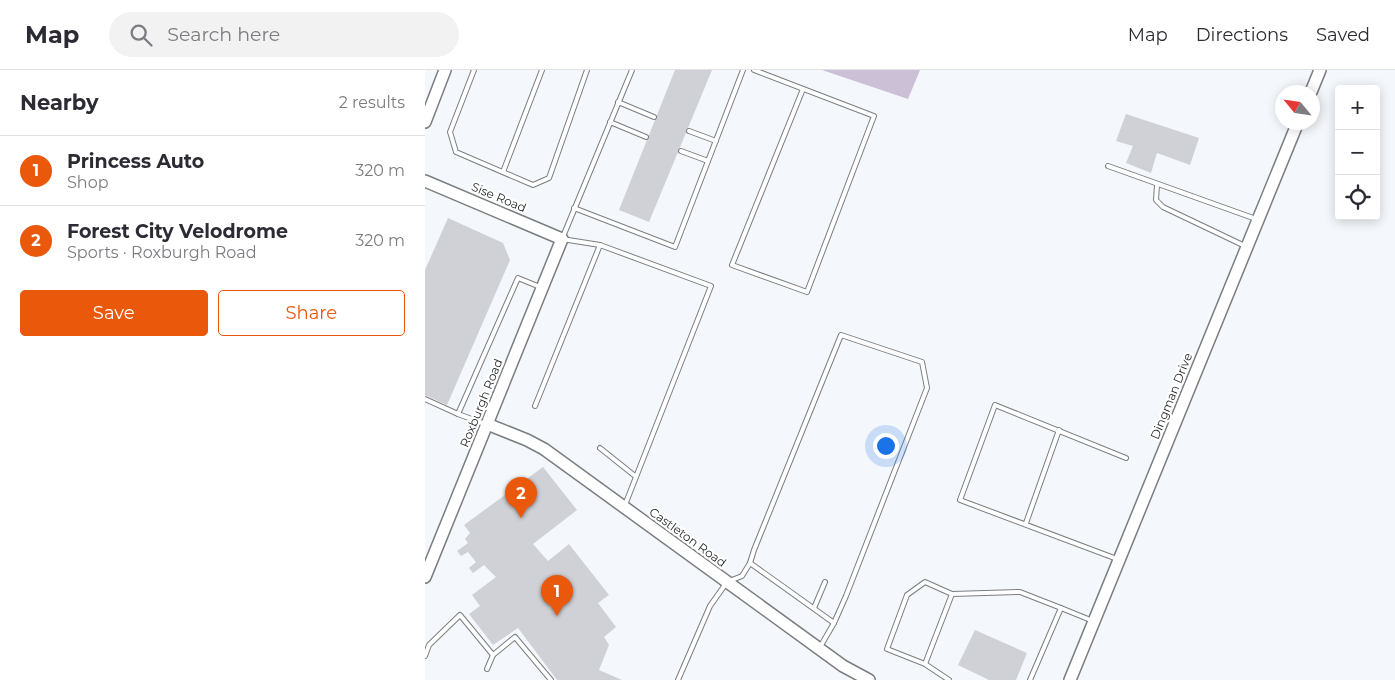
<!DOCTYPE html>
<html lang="en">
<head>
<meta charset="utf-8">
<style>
  :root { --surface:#fff; --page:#f2f2f3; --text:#2b2b33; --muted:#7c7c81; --line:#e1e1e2; --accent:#ea580c }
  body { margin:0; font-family:Montserrat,sans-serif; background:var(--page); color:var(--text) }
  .controls { position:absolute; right:15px; top:15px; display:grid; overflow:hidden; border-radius:5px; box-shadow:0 2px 12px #0003 }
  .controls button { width:45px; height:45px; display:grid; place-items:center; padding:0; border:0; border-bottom:1px solid var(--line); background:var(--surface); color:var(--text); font:25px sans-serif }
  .compass { position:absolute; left:850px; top:15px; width:45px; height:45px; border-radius:50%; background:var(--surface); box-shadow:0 2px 12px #0003; rotate:299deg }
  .you { position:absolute; left:460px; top:375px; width:18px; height:18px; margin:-12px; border:4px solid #fff; border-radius:50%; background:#1a73e8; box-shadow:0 0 0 8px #1a73e833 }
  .badge { display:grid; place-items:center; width:32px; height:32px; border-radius:50%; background:var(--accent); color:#fff; font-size:16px; font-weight:700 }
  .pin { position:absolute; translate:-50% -41px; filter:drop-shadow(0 1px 2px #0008) }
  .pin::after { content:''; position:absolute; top:26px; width:18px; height:15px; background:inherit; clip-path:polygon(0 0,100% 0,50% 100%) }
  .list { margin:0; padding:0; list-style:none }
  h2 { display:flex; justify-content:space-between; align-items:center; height:65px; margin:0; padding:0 20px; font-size:21px }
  h2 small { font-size:16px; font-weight:400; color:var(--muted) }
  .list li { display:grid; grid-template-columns:32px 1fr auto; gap:15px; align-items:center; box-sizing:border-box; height:70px; padding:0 20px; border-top:1px solid var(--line) }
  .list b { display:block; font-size:19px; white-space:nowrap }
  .list p { margin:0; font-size:16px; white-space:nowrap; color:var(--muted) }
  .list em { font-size:16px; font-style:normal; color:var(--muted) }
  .actions { display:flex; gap:10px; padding:15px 20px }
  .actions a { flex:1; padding:11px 0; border:1px solid var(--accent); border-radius:5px; text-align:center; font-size:18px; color:var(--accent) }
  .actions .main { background:var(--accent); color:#fff }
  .icon { flex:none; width:28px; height:28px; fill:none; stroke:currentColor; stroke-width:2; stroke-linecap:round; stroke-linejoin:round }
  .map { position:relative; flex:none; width:970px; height:610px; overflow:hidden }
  header { display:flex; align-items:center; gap:30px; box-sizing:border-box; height:70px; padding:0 25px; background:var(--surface); border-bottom:1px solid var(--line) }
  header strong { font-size:24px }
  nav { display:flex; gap:28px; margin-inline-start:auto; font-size:18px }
  .search { width:350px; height:45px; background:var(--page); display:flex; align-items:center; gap:12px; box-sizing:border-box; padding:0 18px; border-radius:28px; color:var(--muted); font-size:19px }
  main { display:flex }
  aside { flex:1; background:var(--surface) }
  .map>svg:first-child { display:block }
  .green { fill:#cbc0d6 }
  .building { fill:#d0d1d6 }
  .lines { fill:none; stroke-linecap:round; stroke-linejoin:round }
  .lane-casing { stroke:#7a7d81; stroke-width:6 }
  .secondary-casing { stroke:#7a7d81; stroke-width:14 }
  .lane { stroke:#fff; stroke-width:4 }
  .secondary { stroke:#fff; stroke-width:11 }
  .labels { text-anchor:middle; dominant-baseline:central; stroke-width:4.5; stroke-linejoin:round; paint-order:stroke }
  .street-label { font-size:12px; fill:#28292b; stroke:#fff }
</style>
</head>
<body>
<header>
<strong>Map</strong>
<div class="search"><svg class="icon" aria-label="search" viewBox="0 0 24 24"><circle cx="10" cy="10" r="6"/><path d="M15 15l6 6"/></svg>Search here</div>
<nav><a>Map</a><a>Directions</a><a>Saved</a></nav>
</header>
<main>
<aside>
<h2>Nearby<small>2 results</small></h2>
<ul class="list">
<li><span class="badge">1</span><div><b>Princess Auto</b><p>Shop</p></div><em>320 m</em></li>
<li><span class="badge">2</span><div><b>Forest City Velodrome</b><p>Sports · Roxburgh Road</p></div><em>320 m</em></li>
</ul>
<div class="actions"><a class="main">Save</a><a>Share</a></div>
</aside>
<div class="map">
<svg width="970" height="610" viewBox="0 0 970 610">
  <rect width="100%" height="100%" fill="#f4f7fb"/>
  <!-- green -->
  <path class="green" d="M397,0h98l-12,29z"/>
  <!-- building -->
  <g class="building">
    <path d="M250,0h37l-63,152 -30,-12z"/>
    <path d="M701,44l73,24 -9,27 -33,-12 -6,20 -25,-10 7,-17 -17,-5z"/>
    <path d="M23,148l55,25 7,17 -63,145 -22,-10v-125z"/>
    <path d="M118,397l34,43 -44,34 15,17 21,-17 40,51 -11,8 18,24 -12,10 5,8 -10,25 23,10h-65l-39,-52 -25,17 -24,-31 11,-8 -8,-11 24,-18 -12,-12 -11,8 -4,-5 7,-6 -8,-10 -7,4 -4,-5 11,-8 -3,-4 5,-6 -6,-8z"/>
    <path d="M550,560l52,23 -11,27h-27l-31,-15z"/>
  </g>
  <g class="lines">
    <defs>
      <g id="lane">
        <path d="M49,0l-24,62 6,20 77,33 16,-7 38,-108"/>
        <path d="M329,0l120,46 -67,176 -75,-27 71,-176"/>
        <path d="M193,32l36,15"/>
        <path d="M185,52l36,15"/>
        <path d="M264,61l27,10"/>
        <path d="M256,81l27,10"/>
        <path d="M683,96l148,53"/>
        <path d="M78,102l39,-102"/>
        <path d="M732,115l-1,15 7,7 82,39"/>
        <path d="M149,138l101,39 68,-177"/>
        <path d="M0,329l33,15"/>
        <path d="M110,336l65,-161"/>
        <path d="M60,354l-27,-10 60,-136 22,9"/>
        <path d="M175,378l35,28"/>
        <path d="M200,435l86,-219 -111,-41 -38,-6 70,-169"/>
        <path d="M601,453l33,-93"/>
        <path d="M692,489l-157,-59 35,-95 131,53"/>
        <path d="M325,493l84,60"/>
        <path d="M527,524l-27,-12 -18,13 -20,54 38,15 27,-70 68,-2 41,16"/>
        <path d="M389,538l11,-26"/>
        <path d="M0,586l4,-11 31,-30 33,40 22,-18 36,43"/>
        <path d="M500,594l24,16"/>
        <path d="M62,599l6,-14"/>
        <path d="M253,610l32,-74 17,-24 15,-6 8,-13 4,-13 87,-215 81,27 5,26 -81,208 -12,27 -14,24"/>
        <path d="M605,610l31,-72 32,13"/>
      </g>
      <g id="secondary">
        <path d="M886,22l9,-22"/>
        <path d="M0,52l20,-52"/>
        <path d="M0,111l137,58 -137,338"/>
        <path d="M62,354l40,16 17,9 299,217 26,14"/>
        <path d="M645,610l228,-558"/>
      </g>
    </defs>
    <!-- lane casing -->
    <use href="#lane" class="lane-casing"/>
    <!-- secondary casing -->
    <use href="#secondary" class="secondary-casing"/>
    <!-- lane -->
    <use href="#lane" class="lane"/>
    <!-- secondary -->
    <use href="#secondary" class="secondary"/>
  </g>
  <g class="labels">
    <!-- street labels -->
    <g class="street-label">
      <text transform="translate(74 127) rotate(23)">Sise Road</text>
      <text transform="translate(746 326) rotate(-68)">Dingman Drive</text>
      <text transform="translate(56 333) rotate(-68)">Roxburgh Road</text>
      <text transform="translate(263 467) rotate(36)">Castleton Road</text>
    </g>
  </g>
</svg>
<div class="controls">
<button>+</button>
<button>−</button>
<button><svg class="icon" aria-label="locate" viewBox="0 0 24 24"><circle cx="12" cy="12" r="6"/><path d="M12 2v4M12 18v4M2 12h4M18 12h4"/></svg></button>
</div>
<svg class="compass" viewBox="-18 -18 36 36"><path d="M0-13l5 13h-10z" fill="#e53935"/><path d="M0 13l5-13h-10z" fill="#7c7c81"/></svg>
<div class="you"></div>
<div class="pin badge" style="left:132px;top:546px">1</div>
<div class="pin badge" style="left:96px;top:448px">2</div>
</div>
</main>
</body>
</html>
